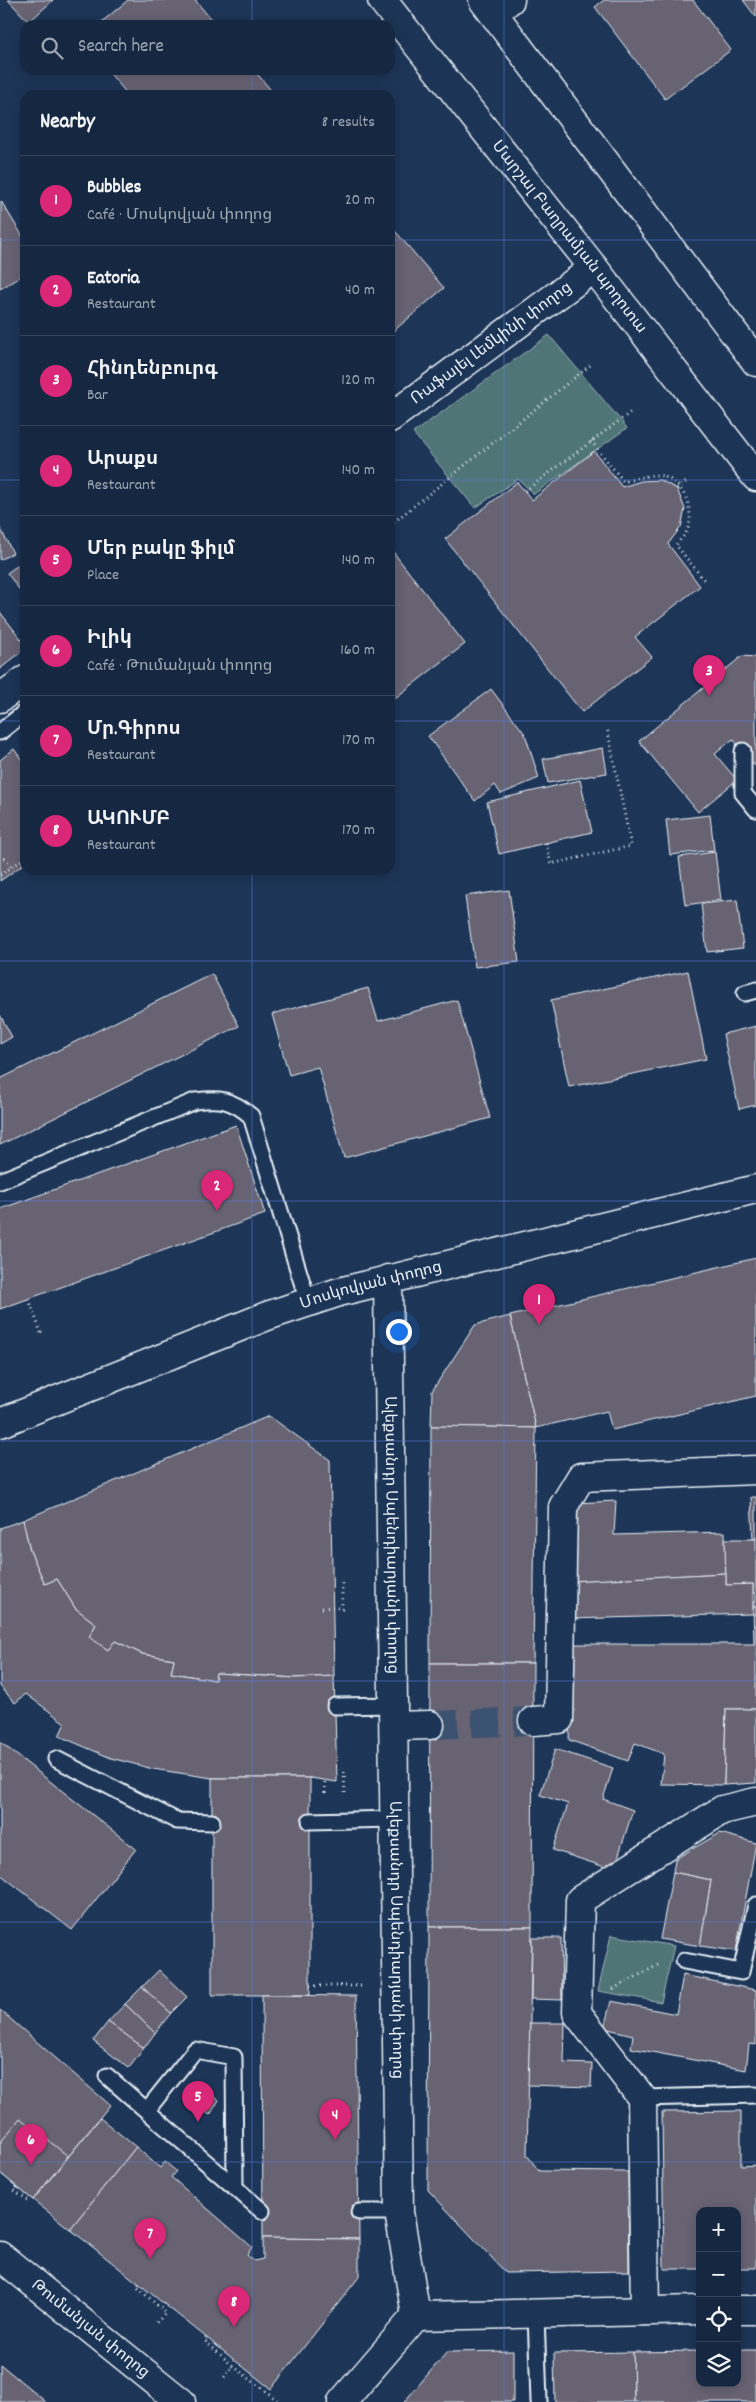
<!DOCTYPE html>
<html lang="en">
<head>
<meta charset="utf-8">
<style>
  :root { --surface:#162841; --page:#23344c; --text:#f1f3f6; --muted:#9ea6b1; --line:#35445a; --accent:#db2777 }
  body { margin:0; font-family:Dekko,"Noto Sans Armenian",sans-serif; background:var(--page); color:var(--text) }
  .controls { position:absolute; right:15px; bottom:15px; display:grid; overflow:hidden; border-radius:10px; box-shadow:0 2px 12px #0003 }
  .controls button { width:45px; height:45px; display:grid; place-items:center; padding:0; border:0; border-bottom:1px solid var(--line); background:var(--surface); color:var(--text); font:25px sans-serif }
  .you { position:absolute; left:398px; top:1331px; width:18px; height:18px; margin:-12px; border:4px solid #fff; border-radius:50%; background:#1a73e8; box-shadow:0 0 0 8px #1a73e833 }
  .badge { display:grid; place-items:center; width:32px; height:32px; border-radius:50%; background:var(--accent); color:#fff; font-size:16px; font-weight:700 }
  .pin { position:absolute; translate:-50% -41px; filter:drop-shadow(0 1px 2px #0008) }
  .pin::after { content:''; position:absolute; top:26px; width:18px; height:15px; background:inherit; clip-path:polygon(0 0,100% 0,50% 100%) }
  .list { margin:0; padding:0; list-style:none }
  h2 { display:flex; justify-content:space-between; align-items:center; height:65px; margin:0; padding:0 20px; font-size:21px }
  h2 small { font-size:16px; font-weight:400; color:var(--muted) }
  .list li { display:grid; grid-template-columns:32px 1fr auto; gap:15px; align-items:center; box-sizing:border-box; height:90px; padding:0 20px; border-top:1px solid var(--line) }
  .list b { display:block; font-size:19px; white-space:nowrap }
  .list p { margin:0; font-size:16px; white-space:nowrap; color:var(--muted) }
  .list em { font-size:16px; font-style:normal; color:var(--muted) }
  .icon { flex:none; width:28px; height:28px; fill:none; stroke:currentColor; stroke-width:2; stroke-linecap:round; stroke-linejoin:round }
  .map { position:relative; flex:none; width:756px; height:2402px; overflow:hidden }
  .search { position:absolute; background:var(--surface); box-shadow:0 2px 12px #0003; left:20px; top:20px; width:375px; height:55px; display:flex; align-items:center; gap:12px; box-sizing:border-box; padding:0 18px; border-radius:15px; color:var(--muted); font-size:19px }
  .panel { position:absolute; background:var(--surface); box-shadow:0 2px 12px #0003; left:20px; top:90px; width:375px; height:785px; border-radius:15px }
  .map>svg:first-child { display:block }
  .green { fill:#507476; stroke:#9cb2b7 }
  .building { fill:#686473; stroke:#e8f1f8 }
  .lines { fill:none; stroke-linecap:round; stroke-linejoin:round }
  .minor-tunnel { stroke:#3b516f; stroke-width:28; stroke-dasharray:28 14; stroke-linecap:butt }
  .service-casing { stroke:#e8f1f8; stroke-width:19 }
  .minor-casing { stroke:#e8f1f8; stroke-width:31 }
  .tertiary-casing { stroke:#e8f1f8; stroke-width:31 }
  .secondary-casing { stroke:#e8f1f8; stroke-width:31 }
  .primary-casing { stroke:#e8f1f8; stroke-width:31 }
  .path { stroke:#e8f1f8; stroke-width:3; stroke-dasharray:1 4; stroke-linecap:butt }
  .service { stroke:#1d3557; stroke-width:15 }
  .minor { stroke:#1d3557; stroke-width:28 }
  .tertiary { stroke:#1d3557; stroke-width:28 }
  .secondary { stroke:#1d3557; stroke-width:28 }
  .primary { stroke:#1d3557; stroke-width:28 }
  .grid { fill:none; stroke:#5a7fe2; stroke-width:1; stroke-opacity:0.55 }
  .labels { text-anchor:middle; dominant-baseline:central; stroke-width:4.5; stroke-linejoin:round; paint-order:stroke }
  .street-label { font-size:16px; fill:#e8f1f8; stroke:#1d3557 }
</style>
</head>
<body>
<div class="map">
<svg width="756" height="2402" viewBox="0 0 756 2402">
  <rect width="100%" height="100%" fill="#1d3557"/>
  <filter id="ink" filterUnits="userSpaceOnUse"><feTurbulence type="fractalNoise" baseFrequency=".02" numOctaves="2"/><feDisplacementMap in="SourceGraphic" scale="10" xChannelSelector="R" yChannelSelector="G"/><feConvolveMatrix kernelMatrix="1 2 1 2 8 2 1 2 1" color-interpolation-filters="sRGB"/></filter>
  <g filter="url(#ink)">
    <!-- green -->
    <g class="green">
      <path d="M549,335l78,93 -93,66 -16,-15 -43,29 -62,-75z"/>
      <path d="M611,1935l63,11 -13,56 -63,-11z"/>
    </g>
    <!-- building -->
    <g class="building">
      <path d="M8,0h45l-24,22z"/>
      <path d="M128,0h67l21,25h-118z"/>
      <path d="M604,0h89l38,50 -66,49 -70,-92z"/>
      <path d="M743,0h13v17z"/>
      <path d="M107,70h147l21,25h-147z"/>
      <path d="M1,201l24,39v34l-25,15z"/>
      <path d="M390,225l54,63 -54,46z"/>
      <path d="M594,451l28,36 19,-6 19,-1 17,9 8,20 -4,18 -13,17 32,42 -65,51 17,20 -70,55 -137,-173 72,-57 15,18z"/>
      <path d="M0,528l13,25 -13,7z"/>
      <path d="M390,548l75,96 -75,58z"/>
      <path d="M25,560v37l-18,-24z"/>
      <path d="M0,612l25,32v5l-25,20z"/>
      <path d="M742,656l14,1v110l-23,-28 -18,15 22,26 -39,32 -59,-71z"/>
      <path d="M491,689l34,45 14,44 -38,16 -6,-9 -20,16 -47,-65z"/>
      <path d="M603,748l4,25 -59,10 -5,-24z"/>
      <path d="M14,749l11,15v99l-25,18v-121z"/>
      <path d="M580,780l12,52 -93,22 -12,-52z"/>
      <path d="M710,815l4,35 -44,5 -4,-35z"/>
      <path d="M715,852l6,48 -36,5 -6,-48z"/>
      <path d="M509,890l10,72 -44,5 -10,-71z"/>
      <path d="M737,900l6,48 -36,4 -6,-48z"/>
      <path d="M688,971l18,88 -137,28 -18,-87z"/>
      <path d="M212,974l27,52 -239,119v-66z"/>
      <path d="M368,988l10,33 79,-21 33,118 -146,40 -26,-91 -29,8 -17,-61z"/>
      <path d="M0,1015l12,22 -12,7z"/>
      <path d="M756,1026v79l-17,4 -16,-75z"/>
      <path d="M236,1125l29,89 -265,95v-100z"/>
      <path d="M756,1258v138l-144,34 -5,-19 -71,17 -26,-112z"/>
      <path d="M510,1316l26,112 -105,-2 1,-35 43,-66z"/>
      <path d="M269,1416l61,44 4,216 -38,2 -80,-5 -1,7 -44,-7 3,-14 -32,-5 -27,-13 -7,9 -19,-13 7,-13 -21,-16 -18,-29 -12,5 -15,-33 -7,-31z"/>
      <path d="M431,1426l105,2 -3,235h-103z"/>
      <path d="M751,1497h5v42h-3z"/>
      <path d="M616,1501l-2,34 111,-3 1,41 -150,8 -1,-78z"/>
      <path d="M23,1520l7,31 15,33 12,-5 18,29 21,16 -7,13 19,13 7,-9 27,13 32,5 -3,14 44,7 1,-7 80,5 38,-2 3,106 -27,-4h-98l-59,-9 -42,-11 -52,-22 6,-13 -39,-29 -11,9 -15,-17v-158z"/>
      <path d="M725,1539h31v68h-3v-23l-27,1z"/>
      <path d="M726,1573v12l27,-1v30l-183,5 -1,-38z"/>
      <path d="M753,1607h3v102h-30l-2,76 -63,-1 3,-30 -29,-11 -7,18 -59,-21 2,-96h183z"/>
      <path d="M430,1663h103l-1,264h-103z"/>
      <path d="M726,1709h30v74l-32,2z"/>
      <path d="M0,1742l136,107 -64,81 -72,-56z"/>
      <path d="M555,1749l58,19 -10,31 30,11 -19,60 -61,-20 15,-46 -28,-9z"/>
      <rect x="212" y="1778" width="98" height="217"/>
      <path d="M720,1833l36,10 -20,108 -36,-5 11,-66 -38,-8 2,-13z"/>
      <path d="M673,1872l38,8 -11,66 -40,-7z"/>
      <path d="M429,1927h103l-5,228 12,16 89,1 1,99 -123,2 -78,-83z"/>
      <path d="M532,1938h29l1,62 -31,-1z"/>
      <path d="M159,1970l28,27 -16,16 -29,-26z"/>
      <path d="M683,1975l73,15v55l-7,-1 -3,26 -115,-22 2,-13 -29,-7 7,-27 65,13z"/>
      <path d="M142,1987l29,26 -16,20 -30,-29z"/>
      <path d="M262,1995l94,1 3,243 -96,-1z"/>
      <path d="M125,2004l30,29 -11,15 -36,-26z"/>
      <path d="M0,2010l110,95 -77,95 -33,-27z"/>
      <path d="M108,2022l36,26 -15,20 -36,-27z"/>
      <path d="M530,2023h35l-1,40 28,1 -1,23 -63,-2z"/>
      <path d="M206,2091l13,9 -9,15 -14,-9z"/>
      <path d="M741,2111v55l15,-1v103h-19v-57h-37v58h-36l-2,-157z"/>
      <path d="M20,2118l48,38 -35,44 -33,-27v-30z"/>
      <path d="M100,2118l36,29 -66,82 -37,-29z"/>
      <path d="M136,2147l24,21 5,-6 11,9 -5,6 81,70 -5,8 7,6 9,-2v-21l96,1v38l-88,112 -201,-160z"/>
      <path d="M737,2350h19v52h-122l-1,-50 67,-1v32h37z"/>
      <path d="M513,2351v51h-109l43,-50z"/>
      <path d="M633,2352l1,50h-79l-1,-49z"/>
      <path d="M0,2364l46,38h-46z"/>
    </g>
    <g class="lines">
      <!-- minor-tunnel -->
      <path class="minor-tunnel" d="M430,1725l103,-4"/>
      <defs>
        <g id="service">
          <path d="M0,732l25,-20"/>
          <path d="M743,751v42l13,16"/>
          <path d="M745,993l11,-3"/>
          <path d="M0,1181l195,-80c25,-3 36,-2 56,15l57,186"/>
          <path d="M335,1706l59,-1"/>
          <path d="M56,1759l121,62 35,1"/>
          <path d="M310,1821l85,-2"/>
          <path d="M684,1961l57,11 15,-67"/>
          <path d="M107,2076l155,135"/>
          <path d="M642,2098l114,-3"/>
          <path d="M147,2110l48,-60 39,7 1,130"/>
          <path d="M359,2212h40"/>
          <path d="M536,2314l3,88"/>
        </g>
        <g id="minor">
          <path d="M493,13l17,-13"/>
          <path id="s1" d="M390,418l204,-150"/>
          <path d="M0,698l25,-18"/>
          <path id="s2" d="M388,1279l11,933 17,104 284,-6"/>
          <path d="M533,1721l26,-2 4,-212 18,-30 175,-7"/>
          <path d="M394,1726l36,-1"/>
          <path d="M737,2310h19"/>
          <path d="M645,2311l-3,-213 -65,-85 3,-113 142,-90 34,-8"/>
        </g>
        <g id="tertiary">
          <path id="s3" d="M0,2256l181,146"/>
          <path d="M342,2402l74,-86"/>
        </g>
        <g id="secondary">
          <path id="s4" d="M0,1423l267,-107 72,-24 417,-103"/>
        </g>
        <g id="primary">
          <path id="s5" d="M382,0l212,268 162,209"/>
          <path d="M483,0l273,362"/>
        </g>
      </defs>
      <!-- service casing -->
      <use href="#service" class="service-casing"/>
      <!-- minor casing -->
      <use href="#minor" class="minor-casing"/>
      <!-- tertiary casing -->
      <use href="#tertiary" class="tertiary-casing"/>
      <!-- secondary casing -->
      <use href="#secondary" class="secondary-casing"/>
      <!-- primary casing -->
      <use href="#primary" class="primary-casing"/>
      <!-- path -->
      <g class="path">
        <path d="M591,441l33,41c11,-3 26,-9 38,-6 22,6 35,36 24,57 -3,4 -7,8 -10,12l28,35"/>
        <path d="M677,489l9,-7"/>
        <path d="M525,491l106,-79"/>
        <path d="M390,525l203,-162"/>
        <path d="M546,843l5,21 80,-18 -24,-119"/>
        <path d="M4,858l8,9"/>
        <path d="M0,875l25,-17"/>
        <path d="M29,1299l12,34"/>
        <path d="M322,1608l11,-1 9,2v-27"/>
        <path d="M344,1772l1,21"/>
        <path d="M325,1793v-12"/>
        <path d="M310,1986h53"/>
        <path d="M613,1989l45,-24"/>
        <path d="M17,2187l-3,3 16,12"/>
        <path d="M139,2284l-2,3 29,26 -12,12"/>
        <path d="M206,2338l-2,2 29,26 -11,14"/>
        <path d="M233,2366l44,34"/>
      </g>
      <!-- service -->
      <use href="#service" class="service"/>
      <!-- minor -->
      <use href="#minor" class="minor"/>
      <!-- tertiary -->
      <use href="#tertiary" class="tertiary"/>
      <!-- secondary -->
      <use href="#secondary" class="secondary"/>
      <!-- primary -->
      <use href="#primary" class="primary"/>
    </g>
  </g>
  <!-- grid -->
  <path class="grid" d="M252,0v25M504,0v2402M252,70v25M0,240h25M390,240h366M0,480h25M390,480h366M0,721h25M390,721h366M252,870v1532M0,961h756M0,1201h756M0,1441h756M0,1681h756M0,1922h756M0,2162h756"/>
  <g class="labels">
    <!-- street labels -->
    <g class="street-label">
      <text stroke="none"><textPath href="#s5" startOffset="302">Մարշալ Բաղրամյան պողոտա</textPath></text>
      <text stroke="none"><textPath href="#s1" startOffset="126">Ռաֆայել Լեմկինի փողոց</textPath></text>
      <text stroke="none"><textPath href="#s4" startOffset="396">Մոսկովյան փողոց</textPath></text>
      <text stroke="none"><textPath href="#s2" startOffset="256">Ալեքսանդր Սպենդիարյանի փողոց</textPath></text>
      <text stroke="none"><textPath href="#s2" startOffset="661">Ալեքսանդր Սպենդիարյանի փողոց</textPath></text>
      <text stroke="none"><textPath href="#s3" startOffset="116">Թումանյան փողոց</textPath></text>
    </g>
  </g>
</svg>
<div class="controls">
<button>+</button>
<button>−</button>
<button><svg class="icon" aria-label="locate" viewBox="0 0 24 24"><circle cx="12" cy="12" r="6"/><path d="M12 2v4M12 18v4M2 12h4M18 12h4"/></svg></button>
<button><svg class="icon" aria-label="layers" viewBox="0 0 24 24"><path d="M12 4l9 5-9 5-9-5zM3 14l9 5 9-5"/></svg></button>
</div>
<div class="you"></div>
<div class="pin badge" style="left:539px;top:1325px">1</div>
<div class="pin badge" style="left:217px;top:1211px">2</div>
<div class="pin badge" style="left:709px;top:696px">3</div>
<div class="pin badge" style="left:335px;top:2140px">4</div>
<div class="pin badge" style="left:198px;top:2122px">5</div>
<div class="pin badge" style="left:31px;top:2165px">6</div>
<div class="pin badge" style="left:150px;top:2259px">7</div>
<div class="pin badge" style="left:234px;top:2327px">8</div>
<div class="search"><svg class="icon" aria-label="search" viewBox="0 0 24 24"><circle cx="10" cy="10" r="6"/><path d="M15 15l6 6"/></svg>Search here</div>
<section class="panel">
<h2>Nearby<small>8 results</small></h2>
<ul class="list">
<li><span class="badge">1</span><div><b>Bubbles</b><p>Café · Մոսկովյան փողոց</p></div><em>20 m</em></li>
<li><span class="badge">2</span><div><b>Eatoria</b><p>Restaurant</p></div><em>40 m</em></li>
<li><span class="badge">3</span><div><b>Հինդենբուրգ</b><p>Bar</p></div><em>120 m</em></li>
<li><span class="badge">4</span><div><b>Արաքս</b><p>Restaurant</p></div><em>140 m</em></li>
<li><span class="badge">5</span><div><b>Մեր բակը ֆիլմ</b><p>Place</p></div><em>140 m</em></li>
<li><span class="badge">6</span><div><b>Իլիկ</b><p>Café · Թումանյան փողոց</p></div><em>160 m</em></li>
<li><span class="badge">7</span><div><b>Մր.Գիրոս</b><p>Restaurant</p></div><em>170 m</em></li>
<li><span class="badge">8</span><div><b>ԱԿՈՒՄԲ</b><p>Restaurant</p></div><em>170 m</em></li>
</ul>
</section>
</div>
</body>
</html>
